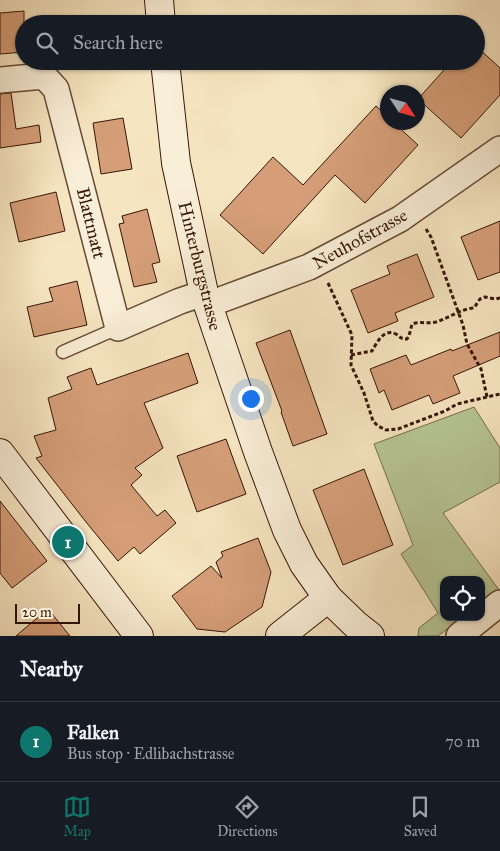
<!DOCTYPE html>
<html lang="en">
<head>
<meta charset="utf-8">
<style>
  :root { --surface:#171b24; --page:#20242c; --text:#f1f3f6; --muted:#9ea1a6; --line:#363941; --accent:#0f766e }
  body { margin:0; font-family:"IM FELL Great Primer",serif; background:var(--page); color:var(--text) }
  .controls { position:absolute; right:15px; bottom:15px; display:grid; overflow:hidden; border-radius:10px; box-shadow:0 1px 4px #0004 }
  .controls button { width:45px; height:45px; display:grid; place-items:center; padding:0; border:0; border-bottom:1px solid var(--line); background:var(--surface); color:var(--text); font:25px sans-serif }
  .compass { position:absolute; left:380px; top:85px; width:45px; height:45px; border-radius:50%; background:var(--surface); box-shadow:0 1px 4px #0004; rotate:126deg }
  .scale { position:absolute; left:15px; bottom:12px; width:65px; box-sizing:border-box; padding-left:5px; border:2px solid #361506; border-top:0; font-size:14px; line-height:18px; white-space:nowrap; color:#361506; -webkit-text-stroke:4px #f9eed7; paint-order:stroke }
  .you { position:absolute; left:250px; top:398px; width:18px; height:18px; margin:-12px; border:4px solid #fff; border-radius:50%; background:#1a73e8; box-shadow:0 0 0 8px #1a73e833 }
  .badge { display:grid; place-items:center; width:32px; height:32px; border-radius:50%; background:var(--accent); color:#fff; font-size:16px; font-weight:700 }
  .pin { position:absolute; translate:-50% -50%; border:2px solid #fff; box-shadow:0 1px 5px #0006 }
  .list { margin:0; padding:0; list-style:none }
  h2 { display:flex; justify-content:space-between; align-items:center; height:65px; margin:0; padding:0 20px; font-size:21px }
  h2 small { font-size:16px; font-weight:400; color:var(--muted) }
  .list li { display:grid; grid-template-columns:32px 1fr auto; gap:15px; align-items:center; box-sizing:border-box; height:80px; padding:0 20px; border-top:1px solid var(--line) }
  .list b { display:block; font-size:19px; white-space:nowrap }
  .list p { margin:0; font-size:16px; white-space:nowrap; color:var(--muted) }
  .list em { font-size:16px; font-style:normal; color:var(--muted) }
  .icon { flex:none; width:28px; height:28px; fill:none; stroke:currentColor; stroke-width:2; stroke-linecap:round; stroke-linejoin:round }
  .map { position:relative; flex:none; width:500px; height:636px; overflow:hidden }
  .search { position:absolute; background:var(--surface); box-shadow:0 1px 4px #0004; left:15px; right:15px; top:15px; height:55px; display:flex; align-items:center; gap:12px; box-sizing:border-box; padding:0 18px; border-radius:28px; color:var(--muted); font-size:19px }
  .sheet { height:145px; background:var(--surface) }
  nav { display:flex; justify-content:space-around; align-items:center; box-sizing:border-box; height:70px; border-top:1px solid var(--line); background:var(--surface); font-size:14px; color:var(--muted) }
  nav a { display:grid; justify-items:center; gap:2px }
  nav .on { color:var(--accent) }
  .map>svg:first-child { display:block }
  .green { fill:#b7c696; stroke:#766e4e }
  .building { fill:#d59e78; stroke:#361506 }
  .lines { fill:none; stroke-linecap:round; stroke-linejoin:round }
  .lane-casing { stroke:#664935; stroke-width:15 }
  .street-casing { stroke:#664935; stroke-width:28 }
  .secondary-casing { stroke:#361506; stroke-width:30 }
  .path { stroke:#361506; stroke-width:3; stroke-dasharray:4 2.5; stroke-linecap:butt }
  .lane { stroke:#f9eed7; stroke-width:12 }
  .street { stroke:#f9eed7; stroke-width:25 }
  .secondary { stroke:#f9eed7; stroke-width:28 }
  .labels { text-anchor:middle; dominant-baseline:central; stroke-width:4; stroke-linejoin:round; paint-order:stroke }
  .street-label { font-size:18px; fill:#361506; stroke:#f9eed7 }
</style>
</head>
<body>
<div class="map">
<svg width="500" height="636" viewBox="0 0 500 636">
  <rect width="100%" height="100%" fill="#f6e5c1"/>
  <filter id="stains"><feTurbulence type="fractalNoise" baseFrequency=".004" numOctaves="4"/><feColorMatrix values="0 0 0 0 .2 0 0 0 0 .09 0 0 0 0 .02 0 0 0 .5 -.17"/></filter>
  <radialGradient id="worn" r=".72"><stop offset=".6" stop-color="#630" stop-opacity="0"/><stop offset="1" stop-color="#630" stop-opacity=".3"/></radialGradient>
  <!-- green -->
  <path class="green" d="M474,407l26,41v34l-57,31 56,77 -18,13v-23h-37v37h19l-25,19h-20l1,-8 19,-15 -37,-59 12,-9 -39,-101z"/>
  <!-- building -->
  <g class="building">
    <path d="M24,11v41l-24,2v-41z"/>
    <path d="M476,46l24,22v27l-39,43 -43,-39 34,-38h24z"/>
    <path d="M11,93l5,36 23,-4 2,17 -41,6v-54z"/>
    <path d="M376,106l12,11v5h5l25,23 -53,58 -30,-28 -72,79 -43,-39 53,-58 30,28z"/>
    <path d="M123,118l9,51 -31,5 -8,-51z"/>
    <path d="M56,192l9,39 -46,11 -9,-39z"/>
    <path d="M147,209l13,53 -8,2 5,18 -23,5 -15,-63 5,-1 -2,-7z"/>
    <path d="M500,221v51l-22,8 -17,-43z"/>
    <path d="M417,254l17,43 -39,16 3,8 -30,12 -17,-43 39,-16 -3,-8z"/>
    <path d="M77,281l10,44 -53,12 -7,-30 26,-6 -4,-13z"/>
    <path d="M290,330l37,104 -34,12 -12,-34 1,-1 -26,-68z"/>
    <path d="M500,332v24l-47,20 7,17 -27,11 -4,-9 -37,15 -8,-20 -5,3 -9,-24 36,-14 5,10 40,-16 1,2z"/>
    <path d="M188,353l10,30 -54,20 19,45 -28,20 7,7 -11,10 26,31 8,-6 11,13 -36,31 -6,-7 -16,14 -32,-39 -50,-64 6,-2 -8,-20 22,-6 -8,-32 24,-9 -5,-12 24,-9 6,17z"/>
    <path d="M226,439l20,55 -49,18 -20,-56z"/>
    <path d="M364,469l29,76 -50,20 -30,-75z"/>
    <path d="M0,501l47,60 -35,27 -12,-15z"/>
    <path d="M258,538l13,34 -9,35 -37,25 -28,-3 -25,-33 39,-30 11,12 -6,-16 7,-6 -2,-4z"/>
    <path d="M48,609l22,27h-54l14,-12z"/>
  </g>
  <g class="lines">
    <defs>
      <path id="lane" d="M63,352l55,-24"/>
      <g id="street">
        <path d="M0,80l44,-4 12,13 62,239 62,-27 24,-8"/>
        <path d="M207,305l102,-38 91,-48 100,-70"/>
        <path d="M459,636l41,-33"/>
      </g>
      <g id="secondary">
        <path d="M159,0l2,24"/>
        <path d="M165,61l11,102 28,130 54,159 29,78 17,34 24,34 28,27 14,11"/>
        <path d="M0,453l139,183"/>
        <path d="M280,636l48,-38"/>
      </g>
    </defs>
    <!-- lane casing -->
    <use href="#lane" class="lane-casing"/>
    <!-- street casing -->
    <use href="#street" class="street-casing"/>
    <!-- secondary casing -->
    <use href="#secondary" class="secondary-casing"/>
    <!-- path -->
    <g class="path">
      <path d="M426,229l5,8 32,88 4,19 14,25 6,28"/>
      <path d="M328,283l24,52 -1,30 13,28 9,28 5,5 8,4 12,-1 47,-18 12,-7 43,-10"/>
      <path d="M351,355l21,-4c5,-8 11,-23 24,-17 4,3 5,5 11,5l2,-3 3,-12c8,-3 16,0 24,-2 13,-4 24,-13 38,-14l6,-9 5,-2 10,2 5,-1"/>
    </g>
    <!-- lane -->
    <use href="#lane" class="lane"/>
    <!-- street -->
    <use href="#street" class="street"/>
    <!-- secondary -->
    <use href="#secondary" class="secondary"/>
  </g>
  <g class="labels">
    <!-- street labels -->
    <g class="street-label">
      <text transform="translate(91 223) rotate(76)">Blattmatt</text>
      <text transform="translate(360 239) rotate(-29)">Neuhofstrasse</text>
      <text transform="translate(200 266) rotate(76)">Hinterburgstrasse</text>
    </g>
  </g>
  <rect width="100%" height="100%" filter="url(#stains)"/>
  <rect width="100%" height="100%" fill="url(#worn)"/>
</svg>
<div class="controls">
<button><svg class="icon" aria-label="locate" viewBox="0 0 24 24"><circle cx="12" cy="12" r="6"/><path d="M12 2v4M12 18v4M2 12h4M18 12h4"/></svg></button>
</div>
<svg class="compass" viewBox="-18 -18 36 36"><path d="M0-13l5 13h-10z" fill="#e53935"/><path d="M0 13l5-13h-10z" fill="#9ea1a6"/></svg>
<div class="scale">20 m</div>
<div class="you"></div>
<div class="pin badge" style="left:68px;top:542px">1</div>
<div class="search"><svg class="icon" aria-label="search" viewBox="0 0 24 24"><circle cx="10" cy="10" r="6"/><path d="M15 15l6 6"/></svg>Search here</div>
</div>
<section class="sheet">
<h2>Nearby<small></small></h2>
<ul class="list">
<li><span class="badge">1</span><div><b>Falken</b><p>Bus stop · Edlibachstrasse</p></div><em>70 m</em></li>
</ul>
</section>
<nav>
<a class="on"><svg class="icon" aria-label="map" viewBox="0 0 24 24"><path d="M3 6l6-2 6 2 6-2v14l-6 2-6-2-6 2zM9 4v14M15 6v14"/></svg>Map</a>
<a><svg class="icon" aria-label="directions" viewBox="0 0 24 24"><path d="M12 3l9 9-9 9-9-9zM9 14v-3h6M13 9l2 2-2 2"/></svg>Directions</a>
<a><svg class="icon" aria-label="saved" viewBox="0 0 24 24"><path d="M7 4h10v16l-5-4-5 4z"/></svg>Saved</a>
</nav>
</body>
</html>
